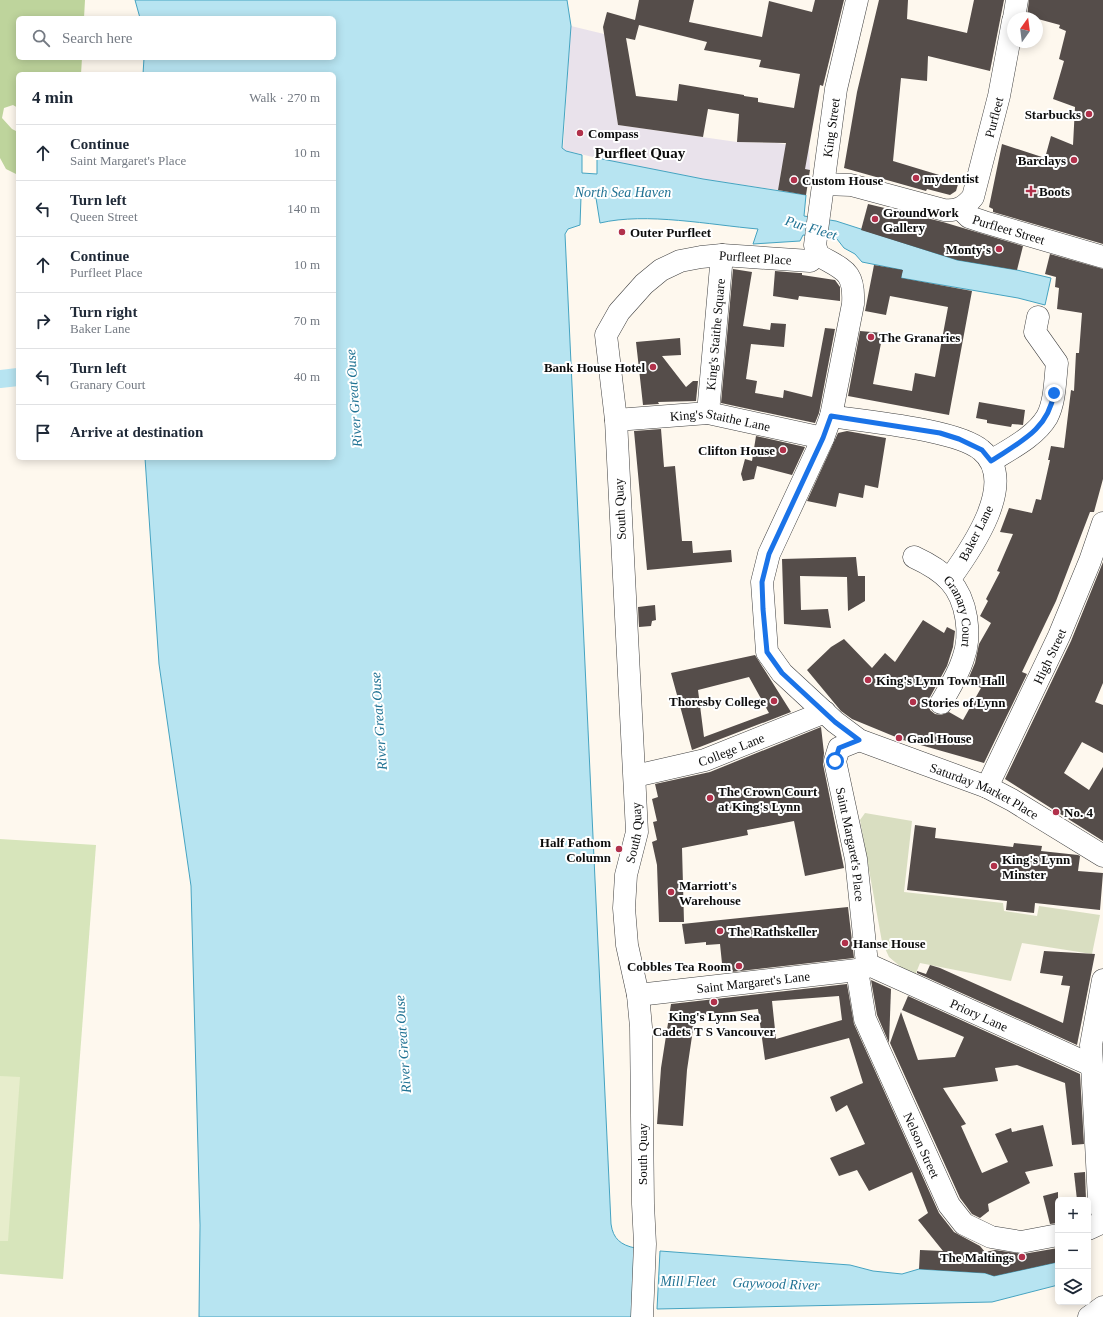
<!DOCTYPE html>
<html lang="en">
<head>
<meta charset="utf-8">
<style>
  :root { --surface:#fff; --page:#f2f2f3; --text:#1f2937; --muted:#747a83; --line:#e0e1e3 }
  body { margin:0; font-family:Georgia,serif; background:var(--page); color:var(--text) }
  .controls { position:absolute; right:12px; bottom:12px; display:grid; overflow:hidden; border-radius:6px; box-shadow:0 2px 10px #0003 }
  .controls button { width:36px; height:36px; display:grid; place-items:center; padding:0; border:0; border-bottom:1px solid var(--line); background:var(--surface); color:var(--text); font:20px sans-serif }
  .compass { position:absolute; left:1007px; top:12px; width:36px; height:36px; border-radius:50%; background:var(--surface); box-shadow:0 2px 10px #0003; rotate:14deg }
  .stop { position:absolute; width:12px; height:12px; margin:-9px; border:3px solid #1a73e8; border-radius:50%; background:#fff }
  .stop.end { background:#1a73e8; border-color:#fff; box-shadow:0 1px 4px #0008 }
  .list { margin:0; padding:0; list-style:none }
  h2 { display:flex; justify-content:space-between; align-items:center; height:52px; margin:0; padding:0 16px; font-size:17px }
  h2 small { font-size:13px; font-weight:400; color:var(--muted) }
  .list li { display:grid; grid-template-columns:26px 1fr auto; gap:12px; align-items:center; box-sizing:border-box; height:56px; padding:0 16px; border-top:1px solid var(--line) }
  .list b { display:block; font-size:15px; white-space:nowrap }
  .list p { margin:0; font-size:13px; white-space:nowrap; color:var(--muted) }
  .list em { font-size:13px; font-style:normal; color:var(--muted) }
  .icon { flex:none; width:22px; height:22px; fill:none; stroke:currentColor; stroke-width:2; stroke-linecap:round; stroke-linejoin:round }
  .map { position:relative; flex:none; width:1103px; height:1317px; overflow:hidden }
  .search { position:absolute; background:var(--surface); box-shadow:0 2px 10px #0003; left:16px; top:16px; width:320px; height:44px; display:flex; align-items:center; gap:10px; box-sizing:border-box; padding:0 14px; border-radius:6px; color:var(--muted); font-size:15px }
  .panel { position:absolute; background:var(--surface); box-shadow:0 2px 10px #0003; left:16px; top:72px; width:320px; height:388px; border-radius:6px }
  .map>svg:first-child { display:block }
  .industrial { fill:#e9e2eb }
  .green { fill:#d7e5bb }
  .forest { fill:#bed49c }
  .cemetery { fill:#d9dec1 }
  .pitch { fill:#e7edcc }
  .water { fill:#b7e4f1; stroke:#45a3c1 }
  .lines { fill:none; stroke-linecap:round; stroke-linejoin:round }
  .canal { stroke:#b7e4f1; stroke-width:18 }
  .building { fill:#554d4a; fill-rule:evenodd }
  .minor-casing { stroke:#404040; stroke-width:23 }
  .minor { stroke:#fff; stroke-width:22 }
  .route { stroke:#1a73e8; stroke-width:5 }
  .poi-dot { fill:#b1314b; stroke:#fff; stroke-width:1.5 }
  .labels { text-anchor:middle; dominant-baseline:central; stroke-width:4; stroke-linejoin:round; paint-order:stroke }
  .poi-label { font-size:13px; font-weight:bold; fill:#0d0d0d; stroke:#fff; text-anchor:start }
  .street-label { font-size:13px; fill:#0d0d0d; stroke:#fff }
  .water-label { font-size:14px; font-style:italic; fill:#217394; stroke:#fff }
  .quarter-label { font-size:15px; font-weight:bold; fill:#0d0d0d; stroke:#fff }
</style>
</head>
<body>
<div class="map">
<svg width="1103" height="1317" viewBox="0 0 1103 1317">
  <rect width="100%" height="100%" fill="#fef8ee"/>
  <!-- industrial -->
  <path class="industrial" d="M571,26l33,8 14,91 119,17 40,1 32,5 1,22 -28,-4 -4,24 -75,-11 -106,-21 -34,-8z"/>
  <!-- green -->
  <path class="green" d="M0,839l96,6 -33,434 -63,-5z"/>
  <!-- forest -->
  <path class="forest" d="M0,0h85l-1,18h-66v40h64l-1,16h-63v34l-5,-3 -9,3 -2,10 10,11 6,3v43l-12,-6 -6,-11z"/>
  <!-- cemetery -->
  <path class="cemetery" d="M865,813l47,8 -8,71 99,11 1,8 33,5 2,-10 61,9 -8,39 -70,-11 -11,38 -91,-18 -6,15 -25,-21 -7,-15 -22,-122z"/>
  <!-- pitch -->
  <path class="pitch" d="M0,1076l20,1 -12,164h-8z"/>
  <!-- water -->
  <g class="water">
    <path d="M135,0h432l4,26 -9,122 4,3 16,4v18l15,1v-16l106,21 103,16 -2,21 32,5 121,39 60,10 34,8 -6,27 -27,-7 -117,-20 1,-8 -40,-8 -7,-8 -11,-6 -7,-9 -34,-4 -3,6 -47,3 5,-15c-47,-4 -112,-17 -158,-6l-4,-25 -15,-1 -1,28 -12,4 -3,5 46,990c2,15 10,21 24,24l-3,69h-433l1,-92 -9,-339 -32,-222 -14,-206h189v-384h-191l1,-16h190v-40h-194z"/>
    <path d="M660,1251l190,14 23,6 29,3 17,-5 66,4 9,3 64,-14v23l-66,17 -335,7z"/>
  </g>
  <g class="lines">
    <!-- canal -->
    <path class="canal" d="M0,379l18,-2"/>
  </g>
  <!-- building -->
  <g class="building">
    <path d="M639,0h55l-5,22 73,15 7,-36 43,11 3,-12h29l-21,86 -3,-1 -15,84 5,1 -4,25 -28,-5 8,-47 -49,-1 2,-28 -31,-5 -5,28 -85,-12 -15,-98 4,-15 28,8zM639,25l68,17 -3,8 57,10 -2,7 41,7 -6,34 -36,-6v-4l-14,-2v-1l-65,-11 -2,17 -41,-5 -10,-58 9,2z"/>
    <path d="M879,0h29l-1,19 60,14 7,-33h30l-14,71 -62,-15 -1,25 -26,-3 -8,83 66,20 -3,10 -6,4 -23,-6 -1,2 -82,-23 13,-76z"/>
    <path d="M1029,0h74v244l-110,-32v-3l-4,-2 13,-63 43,14 6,-22 22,9 2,-38 -22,-8 11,-38 -5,-2 7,-28 -7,-3 1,-3 -33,-9z"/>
    <path d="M868,204l75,18 80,24 -6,24 -60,-10 -96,-30z"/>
    <path d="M1050,254l53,15v210l-9,33h-4l-34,89 -34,71 5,2 -43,89 -81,-23 -51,-21 -11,-8 -34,-41 24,-23 13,-8 28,29 13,-15 10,9 28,-42 21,13 3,-6 8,4 -2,16 -6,19 -17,31 -1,6 1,7 5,4 6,1 8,-3 14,8 18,-32 -14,-6 8,-19 4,-19 12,-21 -11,-7 8,-15 -2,-2 14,-27 -3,-1 16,-37 -13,-2 9,-24 23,5 4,-14 5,1 9,-40h-2l3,-14 13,2 7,-58 3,1 2,-38h3l3,-40 -25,-4 2,-21 -4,-1 1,-10 -11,-3z"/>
    <path d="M874,265l29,5 -2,8 71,13 -23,124 -101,-19 12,-65 23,2 -10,51 39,7 3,-18 20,4 13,-70 -58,-11 -4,19 -21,-4z"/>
    <path d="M733,269l19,3 -9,54 27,4 1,-7 15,1 -2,23 -33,-3 -5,35 11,2 -2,12 28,5 1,-8 28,7 13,-69 10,1 -16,84 -4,10 -94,-20z"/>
    <path d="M775,271l24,2h3v2l33,5 5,7v14l-41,-5 -1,4 -25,-4z"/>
    <path d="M680,338l1,17 -19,1 24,31 7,-6h5l-2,20 -38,1 1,2 -16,1 -7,-63z"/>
    <path d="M979,402l46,8 -2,15 -11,-1 -1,3 -24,-4v-3l-11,-2z"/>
    <path d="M661,429l3,38 11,-1 7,75h10l1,12 38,-3 1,12 -85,8 -13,-139z"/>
    <path d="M847,431l39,7 -8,50 -13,-3 -2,13 -24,-5 -3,14 -29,-6 31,-68z"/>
    <path d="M756,436l49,11 -13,28 -35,-9 -3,13 -11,2 -2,-7 4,-15 7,2z"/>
    <path d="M856,557l2,19h7v25l-17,10 -1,-34 -47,-1 1,34 27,-1 3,19 -47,-4 -2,-65z"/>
    <path d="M1103,562v121l-8,19 8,3v48l-21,-11 -18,31 25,17 14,-23v74l-98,-62 66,-138z"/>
    <path d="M655,605l1,15 -4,1 -1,5 -12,1 -1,-20z"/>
    <path d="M755,655l36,57 -99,38 -21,-77zM749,677l20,36 -65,24 -6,-47z"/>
    <path d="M821,727l3,26 -1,11 21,104 -39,8 -11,-55 -47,9 1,5 -66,13 2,74h-25l-2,-57 -5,-23 5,-2 -4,-18 4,-1 -5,-22 6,-2 -3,-13 55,-12z"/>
    <path d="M915,825l21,3 -1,10 78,9 1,-4 28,3 -1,5 37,4 2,1 -2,15 25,2 -3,37 -65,-7 -1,10 -28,-3 1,-9 -100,-11z"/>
    <path d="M848,907l6,51 -131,15 -3,-29 -14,1v-3l-21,2 -3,-20z"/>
    <path d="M1044,951l51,3 -18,91 -160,-72v-2l9,3 4,-9 10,3 123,55 7,-37 -9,-1 2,-9 -23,-3z"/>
    <path d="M871,980l20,9 -2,54 -12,-28z"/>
    <path d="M847,984l7,40 85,189 15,19 26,14 5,6 10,-2 28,4 35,-6v14l-64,14 -9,-3 -66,-4 1,-19 23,1 -25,-31 10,-7 -16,-41 -43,19 -12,-21 -18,6 -9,-18 35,-14 -18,-39 -11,7 -6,-15 33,-14 -14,-45 -84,22 -7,-51 -63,7 -8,54 -4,56 -26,-2 4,-56 10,-64zM839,996l3,24 -66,19 -4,-38z"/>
    <path d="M908,996l172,78 4,70 -12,1 -7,-62 -48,-18 -22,3 3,13 -55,7 23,36 -5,2 21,47 26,-11 -13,-28 16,-6 1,4 31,-7 10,41 -28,6 5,11 -42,21 1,7 -9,7 -8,-4 -12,-16 -70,-155 11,-31 17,48 37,-3 9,-20 -62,-27z"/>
    <path d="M1085,1172l1,28h-9l-3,-27z"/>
    <path d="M1058,1192v31l-8,1 -7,-28z"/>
  </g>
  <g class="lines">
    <defs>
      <g id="minor">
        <path d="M1014,18l3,-18"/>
        <path id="s1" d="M823,184l28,1 93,25c13,1 20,-2 29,-13l26,-101 14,-75"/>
        <path id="s2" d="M961,209l8,8 15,5 119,35"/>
        <path id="s3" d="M818,255c25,15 37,15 35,49l-22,112 -8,22 -54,116 -7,28 5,70 15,21 53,49 24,18 128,47 25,13 91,56"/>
        <path id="s4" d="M818,255l-3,-10 21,-156 21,-89"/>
        <path id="s5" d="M708,413l14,-158"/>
        <path d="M831,416c35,6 125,13 150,34 39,31 -11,101 -32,130"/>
        <path id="s6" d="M616,420l92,-7 115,25"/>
        <path d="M991,461c19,-12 44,-24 56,-44 8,-15 8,-36 10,-54l-22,-31 3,-15"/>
        <path id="s7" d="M914,557c13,6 26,13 36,24 17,19 22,54 13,78 -5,16 -14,30 -22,44"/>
        <path id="s8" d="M859,740l-20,8 -4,13 21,98 11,105"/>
        <path id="s9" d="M635,776l70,-16 120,-48"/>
        <path id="s10" d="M987,787l72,-151 31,-75 13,-38"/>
        <path id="s11" d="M867,964l224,101"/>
        <path id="s12" d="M857,970l8,49 84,186 15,19 27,13 30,5 37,-7"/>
        <path d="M1103,980l-12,65 8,156 4,14"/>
        <path id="s13" d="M638,995l219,-25 6,-1 4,-5"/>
        <path d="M1088,1229l15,-7"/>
        <path id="s14" d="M642,1317l3,-73 -2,-40 -2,-177 -3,-32 -11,-50 -3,-37 2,-33 11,-43 -21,-412 -10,-85 13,-23 25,-28 17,-14 19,-9 21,-4 21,-2 88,6 8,-6"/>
        <path d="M1089,1317l14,-10"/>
      </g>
    </defs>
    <!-- minor casing -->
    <use href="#minor" class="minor-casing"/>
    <!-- minor -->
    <use href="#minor" class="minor"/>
  </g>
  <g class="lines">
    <!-- route -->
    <path class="route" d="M835,761l4,-13 20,-8 -24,-18 -53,-49 -15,-21 -4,-43 -1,-27 7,-28 54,-116 8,-22 109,17 19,6 23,11 9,11c29,-19 57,-31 63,-68"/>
  </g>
  <!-- markers -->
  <g class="poi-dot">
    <circle cx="1089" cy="114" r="4"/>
    <circle cx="580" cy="133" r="4"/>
    <circle cx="1074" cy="160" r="4"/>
    <circle cx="916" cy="178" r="4"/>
    <circle cx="794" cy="180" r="4"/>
    <path d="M1029 185h4v4h4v4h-4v4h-4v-4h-4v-4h4z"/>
    <circle cx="875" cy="219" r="4"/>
    <circle cx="622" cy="232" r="4"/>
    <circle cx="999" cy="249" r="4"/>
    <circle cx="871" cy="337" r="4"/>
    <circle cx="653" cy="367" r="4"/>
    <circle cx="783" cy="450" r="4"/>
    <circle cx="868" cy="680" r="4"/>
    <circle cx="774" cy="701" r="4"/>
    <circle cx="913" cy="702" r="4"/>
    <circle cx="899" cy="738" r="4"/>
    <circle cx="710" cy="798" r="4"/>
    <circle cx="1056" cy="812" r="4"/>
    <circle cx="619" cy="849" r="4"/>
    <circle cx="994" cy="866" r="4"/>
    <circle cx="671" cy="892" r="4"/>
    <circle cx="720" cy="931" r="4"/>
    <circle cx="845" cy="943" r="4"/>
    <circle cx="739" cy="966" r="4"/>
    <circle cx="714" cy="1002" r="4"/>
    <circle cx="1022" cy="1257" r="4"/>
  </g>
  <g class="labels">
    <!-- poi labels -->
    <g class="poi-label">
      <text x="1081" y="114" text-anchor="end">Starbucks</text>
      <text x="588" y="133">Compass</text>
      <text x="1066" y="160" text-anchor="end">Barclays</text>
      <text x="924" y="178">mydentist</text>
      <text x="802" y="180">Custom House</text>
      <text x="1039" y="191">Boots</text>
      <text x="883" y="212">GroundWork<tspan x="883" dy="15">Gallery</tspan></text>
      <text x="630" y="232">Outer Purfleet</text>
      <text x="991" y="249" text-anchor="end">Monty's</text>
      <text x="879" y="337">The Granaries</text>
      <text x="645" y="367" text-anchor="end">Bank House Hotel</text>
      <text x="775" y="450" text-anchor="end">Clifton House</text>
      <text x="876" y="680">King's Lynn Town Hall</text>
      <text x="766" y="701" text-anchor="end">Thoresby College</text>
      <text x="921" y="702">Stories of Lynn</text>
      <text x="907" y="738">Gaol House</text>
      <text x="718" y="791">The Crown Court<tspan x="718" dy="15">at King's Lynn</tspan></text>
      <text x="1064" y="812">No. 4</text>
      <text x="611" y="842" text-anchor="end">Half Fathom<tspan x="611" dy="15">Column</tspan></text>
      <text x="1002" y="859">King's Lynn<tspan x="1002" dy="15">Minster</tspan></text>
      <text x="679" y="885">Marriott's<tspan x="679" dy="15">Warehouse</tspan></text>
      <text x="728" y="931">The Rathskeller</text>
      <text x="853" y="943">Hanse House</text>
      <text x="731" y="966" text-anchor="end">Cobbles Tea Room</text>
      <text x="714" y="1016" text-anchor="middle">King's Lynn Sea<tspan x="714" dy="15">Cadets T S Vancouver</tspan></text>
      <text x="1014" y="1257" text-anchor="end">The Maltings</text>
    </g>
    <!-- street labels -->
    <g class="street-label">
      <text stroke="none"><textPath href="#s1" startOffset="240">Purfleet</textPath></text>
      <text stroke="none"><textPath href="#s4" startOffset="129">King Street</textPath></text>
      <text stroke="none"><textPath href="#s2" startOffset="53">Purfleet Street</textPath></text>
      <text stroke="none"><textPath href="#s14" startOffset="1169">Purfleet Place</textPath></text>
      <text stroke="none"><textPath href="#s5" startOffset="79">King's Staithe Square</textPath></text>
      <text stroke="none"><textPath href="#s6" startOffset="105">King's Staithe Lane</textPath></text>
      <text transform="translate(620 509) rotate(-93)">South Quay</text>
      <text transform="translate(976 533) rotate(-63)">Baker Lane</text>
      <text stroke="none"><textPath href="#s7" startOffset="76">Granary Court</textPath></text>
      <text stroke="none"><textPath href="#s10" startOffset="145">High Street</textPath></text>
      <text stroke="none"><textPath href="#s9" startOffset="100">College Lane</textPath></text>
      <text stroke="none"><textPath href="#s3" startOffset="694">Saturday Market Place</textPath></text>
      <text stroke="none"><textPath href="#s14" startOffset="487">South Quay</textPath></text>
      <text stroke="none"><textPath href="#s8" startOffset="120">Saint Margaret's Place</textPath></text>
      <text stroke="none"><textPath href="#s13" startOffset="116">Saint Margaret's Lane</textPath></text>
      <text stroke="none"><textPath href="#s11" startOffset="123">Priory Lane</textPath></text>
      <text stroke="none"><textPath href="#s12" startOffset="188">Nelson Street</textPath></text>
      <text transform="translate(642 1154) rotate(-90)">South Quay</text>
    </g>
    <!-- water labels -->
    <g class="water-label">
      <text x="623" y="192">North Sea Haven</text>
      <text transform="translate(811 228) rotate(17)">Pur Fleet</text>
      <text transform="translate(354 398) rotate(-94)">River Great Ouse</text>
      <text transform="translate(379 721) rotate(-94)">River Great Ouse</text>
      <text transform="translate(403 1044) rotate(-94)">River Great Ouse</text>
      <text x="688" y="1281">Mill Fleet</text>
      <text transform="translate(776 1284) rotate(2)">Gaywood River</text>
    </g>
    <!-- quarter labels -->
    <g class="quarter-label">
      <text x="640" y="153">Purfleet Quay</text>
    </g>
  </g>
</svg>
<div class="controls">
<button>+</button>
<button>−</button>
<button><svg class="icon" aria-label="layers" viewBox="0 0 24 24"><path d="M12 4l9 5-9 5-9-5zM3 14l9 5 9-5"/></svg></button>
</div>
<svg class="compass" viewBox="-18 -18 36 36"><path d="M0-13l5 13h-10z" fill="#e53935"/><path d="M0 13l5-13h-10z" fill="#747a83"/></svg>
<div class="stop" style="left:835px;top:761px"></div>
<div class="stop end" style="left:1054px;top:393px"></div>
<div class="search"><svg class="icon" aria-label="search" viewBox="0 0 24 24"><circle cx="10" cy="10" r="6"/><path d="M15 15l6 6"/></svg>Search here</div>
<section class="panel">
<h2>4 min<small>Walk · 270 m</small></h2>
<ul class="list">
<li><svg class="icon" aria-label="ahead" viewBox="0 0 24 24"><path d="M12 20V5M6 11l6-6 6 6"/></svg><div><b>Continue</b><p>Saint Margaret's Place</p></div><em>10 m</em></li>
<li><svg class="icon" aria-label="left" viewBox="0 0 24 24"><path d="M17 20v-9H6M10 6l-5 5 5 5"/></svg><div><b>Turn left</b><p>Queen Street</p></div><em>140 m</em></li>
<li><svg class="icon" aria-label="ahead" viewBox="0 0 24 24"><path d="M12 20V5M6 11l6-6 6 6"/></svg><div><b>Continue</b><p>Purfleet Place</p></div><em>10 m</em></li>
<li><svg class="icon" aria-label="right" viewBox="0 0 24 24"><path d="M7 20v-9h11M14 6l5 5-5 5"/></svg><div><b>Turn right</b><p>Baker Lane</p></div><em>70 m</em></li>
<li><svg class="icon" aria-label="left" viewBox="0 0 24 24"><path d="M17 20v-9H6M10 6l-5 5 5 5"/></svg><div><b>Turn left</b><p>Granary Court</p></div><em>40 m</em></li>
<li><svg class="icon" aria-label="arrive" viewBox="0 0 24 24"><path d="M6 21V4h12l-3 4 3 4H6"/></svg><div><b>Arrive at destination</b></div></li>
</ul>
</section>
</div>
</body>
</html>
